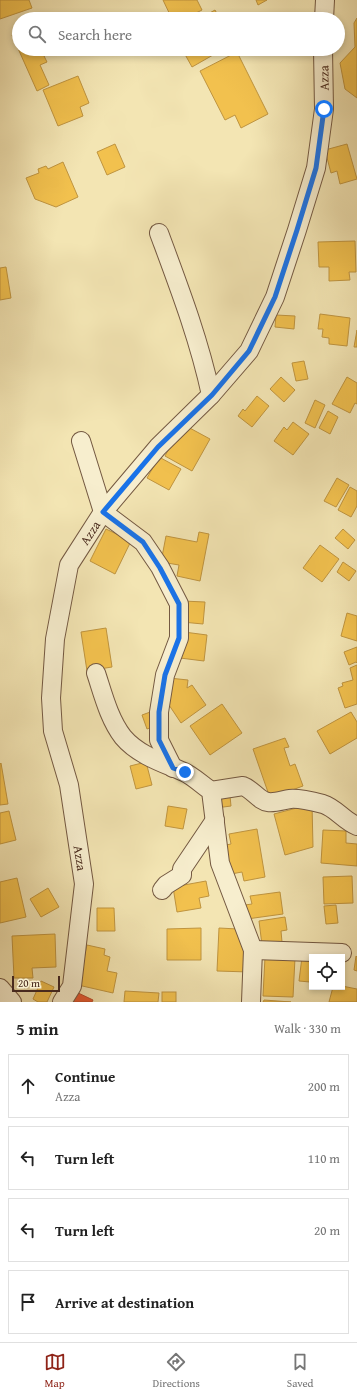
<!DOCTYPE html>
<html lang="en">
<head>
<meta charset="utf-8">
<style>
  :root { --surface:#fff; --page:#f2f2f2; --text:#222; --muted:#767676; --line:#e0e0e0; --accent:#8f2418 }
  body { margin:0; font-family:"Gentium Book Plus",serif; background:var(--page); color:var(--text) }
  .controls { position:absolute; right:12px; bottom:12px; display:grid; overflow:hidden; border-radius:0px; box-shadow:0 2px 6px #0003 }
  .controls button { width:36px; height:36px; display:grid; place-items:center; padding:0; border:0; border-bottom:1px solid var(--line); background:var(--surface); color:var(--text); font:20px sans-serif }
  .scale { position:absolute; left:12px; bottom:10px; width:48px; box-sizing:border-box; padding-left:4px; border:2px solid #492a1d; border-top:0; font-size:11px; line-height:14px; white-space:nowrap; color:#492a1d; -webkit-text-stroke:3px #f7eece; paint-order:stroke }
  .stop { position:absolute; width:12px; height:12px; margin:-9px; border:3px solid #1a73e8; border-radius:50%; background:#fff }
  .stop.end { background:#1a73e8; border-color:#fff; box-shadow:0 1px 4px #0008 }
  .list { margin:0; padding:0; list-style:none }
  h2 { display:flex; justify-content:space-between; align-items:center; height:52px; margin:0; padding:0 16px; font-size:17px }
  h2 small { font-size:13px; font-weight:400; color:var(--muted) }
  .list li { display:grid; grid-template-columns:26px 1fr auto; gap:12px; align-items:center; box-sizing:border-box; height:64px; margin:0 8px 8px; padding:0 8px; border:1px solid var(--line); border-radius:0px }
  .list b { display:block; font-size:15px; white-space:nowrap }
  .list p { margin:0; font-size:13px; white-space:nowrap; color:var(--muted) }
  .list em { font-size:13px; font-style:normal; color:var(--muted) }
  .icon { flex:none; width:22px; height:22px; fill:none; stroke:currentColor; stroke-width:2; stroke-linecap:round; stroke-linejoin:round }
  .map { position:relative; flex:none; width:357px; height:1002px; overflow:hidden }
  .search { position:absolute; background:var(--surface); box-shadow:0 2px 6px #0003; left:12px; right:12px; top:12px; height:44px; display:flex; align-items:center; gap:10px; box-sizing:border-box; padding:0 14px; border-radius:22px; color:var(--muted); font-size:15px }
  .sheet { height:340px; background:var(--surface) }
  nav { display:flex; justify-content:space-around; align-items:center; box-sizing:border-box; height:56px; border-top:1px solid var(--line); background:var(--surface); font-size:11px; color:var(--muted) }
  nav a { display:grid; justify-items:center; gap:2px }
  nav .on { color:var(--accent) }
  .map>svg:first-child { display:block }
  .homes { fill:#f2c14e; stroke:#bf943f }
  .shops { fill:#e4572e; stroke:#b64a29 }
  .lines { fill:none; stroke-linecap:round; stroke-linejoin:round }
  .street-casing { stroke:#745942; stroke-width:20 }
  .street { stroke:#f7eece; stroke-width:18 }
  .route { stroke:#1a73e8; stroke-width:5 }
  .labels { text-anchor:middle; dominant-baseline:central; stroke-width:4; stroke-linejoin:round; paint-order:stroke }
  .street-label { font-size:13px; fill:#492a1d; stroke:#f7eece }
</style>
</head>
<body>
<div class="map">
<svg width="357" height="1002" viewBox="0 0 357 1002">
  <rect width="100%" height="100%" fill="#f3e5b3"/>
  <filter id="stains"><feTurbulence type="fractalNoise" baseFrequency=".005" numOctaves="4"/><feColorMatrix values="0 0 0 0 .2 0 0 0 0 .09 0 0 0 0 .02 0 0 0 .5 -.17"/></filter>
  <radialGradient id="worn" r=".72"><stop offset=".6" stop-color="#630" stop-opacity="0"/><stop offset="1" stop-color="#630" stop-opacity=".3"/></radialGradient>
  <!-- homes -->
  <g class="homes">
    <path d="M0,0h29l3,8 -32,11z"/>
    <path d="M163,0h34l5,10 -18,9h-12z"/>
    <path d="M256,0h11l-9,5z"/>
    <path d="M215,10l5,9h-21z"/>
    <path d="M357,18v80l-12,-9 -5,-26 15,-16 -1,-24z"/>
    <path d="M19,32v17h37l1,2 -13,5 3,6 -7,3 9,20 -12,6 -25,-56z"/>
    <path d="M182,49h29l-1,1 3,5 -21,12z"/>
    <path d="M237,52l31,62 -27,14 -6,-13 -10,5 -25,-49z"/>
    <path d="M78,76l11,27 -9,4 3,9 -25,10 -15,-36z"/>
    <path d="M115,144l10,23 -18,8 -10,-23z"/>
    <path d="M347,144l10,35 -17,5 -3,-13 -6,2 -6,-23z"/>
    <path d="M63,162l15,35 -22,10 -21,-8 -9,-21 13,-5 -1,-4 8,-3 2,3z"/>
    <path d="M355,241l1,31h-7l1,8 -21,1v-14h-10l-1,-25z"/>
    <path d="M6,267l5,31 -11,2v-32z"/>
    <path d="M320,314l30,4 -3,28 -18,-2v-6l-7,-1 1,-8h-5z"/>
    <path d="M276,315l19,1 -1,13 -19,-2z"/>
    <path d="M357,330v17h-3z"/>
    <path d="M304,361l4,18 -12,2 -4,-18z"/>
    <path d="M281,377l14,13 -11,12 -14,-13z"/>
    <path d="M347,377l10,6v21l-2,-1 -5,10 -18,-9z"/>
    <path d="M257,396l12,10 -17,21 -14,-11 5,-7 2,2z"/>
    <path d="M315,400l10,5 -10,23 -10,-5z"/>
    <path d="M328,411l10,6 -8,17 -11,-6z"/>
    <path d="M293,422l16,12 -16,21 -19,-14 10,-14 3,3z"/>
    <path d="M186,426l24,13 -18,32 -27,-15 9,-17 4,2z"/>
    <path d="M159,457l22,12 -12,21 -22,-12z"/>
    <path d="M337,478l12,7 -13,22 -12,-6z"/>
    <path d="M350,487l7,4v15l-6,11 -13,-7z"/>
    <path d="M106,529l25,12 -16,33 -25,-13z"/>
    <path d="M343,529l12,11 -7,9 -13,-11z"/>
    <path d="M199,532l10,2 -9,47 -23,-5 2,-11 -18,-3 5,-26 31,6z"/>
    <path d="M320,545l19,14 -17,23 -19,-14z"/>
    <path d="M343,562l13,9 -7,10 -12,-9z"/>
    <path d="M183,601l22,1 -2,22 -21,-2z"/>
    <path d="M347,613l10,3v25l-16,-5z"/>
    <path d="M106,628l6,39 -25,4 -6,-39z"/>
    <path d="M184,632l23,3 -3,26 -24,-3z"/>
    <path d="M357,647v16l-1,-1 -7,3 -5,-13z"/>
    <path d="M357,665v39l-12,4 -7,-20 5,-2 -1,-3 11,-3 -3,-12z"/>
    <path d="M169,678l19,2 -1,8 5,-3 14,20 -25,18 -14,-21z"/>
    <path d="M222,704l20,29 -32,22 -20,-29z"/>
    <path d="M153,711l5,14 -11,4 -5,-14z"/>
    <path d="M351,712l6,10v16l-27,16 -13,-23z"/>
    <path d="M285,738l4,9 -5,1 6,18 5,-2 8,22 -33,12 -17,-49z"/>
    <path d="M146,762l6,23 -16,4 -6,-23z"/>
    <path d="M1,763l7,41 -8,1v-41z"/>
    <path d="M230,796l1,10 -15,2 -2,-10z"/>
    <path d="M312,804l1,43 -28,8 -11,-41z"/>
    <path d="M168,806l19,3 -4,20 -18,-3z"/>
    <path d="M9,811l7,29 -16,4v-31z"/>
    <path d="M257,829l8,48 -21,4 -2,-9 -11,2 -5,-29 5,-1 -2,-10z"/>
    <path d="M323,830l23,1v12l11,1v22l-36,-3z"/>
    <path d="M352,876l1,27 -29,1 -1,-27z"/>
    <path d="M17,878l9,39 -26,6v-41z"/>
    <path d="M206,881l3,15 -10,2 2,10 -24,4 -4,-25z"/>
    <path d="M48,888l11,19 -18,10 -11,-18z"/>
    <path d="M280,892l3,22 -36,5 -2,-14 7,-1 -2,-8z"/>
    <path d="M336,905l2,18 -12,1 -2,-18z"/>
    <path d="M97,908h17l1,23h-18z"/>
    <path d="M285,917l2,13 -6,1 1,11 -20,3 -3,-24z"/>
    <path d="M201,928v32h-34v-31z"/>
    <path d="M219,928l19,1 12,23 -1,20 -32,-1z"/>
    <path d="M55,934l1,33 -24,1 1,10h-19l-2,-42z"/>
    <path d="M87,945l18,4 -1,6 6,2 -3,14 10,2 -4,20 -35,-8z"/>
    <path d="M356,956l1,1v14l-3,-1z"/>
    <path d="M265,957l30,1 -2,39 -30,-1z"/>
    <path d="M302,957l10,1 -2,24 -11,-1z"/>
    <path d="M41,981l13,6 -7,15h-9l-5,-3z"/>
    <path d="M342,986l15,3v13h-28l4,-15h9z"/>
    <path d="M125,991l34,2 -1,9h-34z"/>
    <rect x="162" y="992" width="14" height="10"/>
    <path d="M264,1000l27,2h-28z"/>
  </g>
  <!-- shops -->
  <path class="shops" d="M74,991l19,9 -1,2h-23z"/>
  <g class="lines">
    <defs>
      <g id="street">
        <path d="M324,19l1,-19"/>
        <path d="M159,233c20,54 40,106 52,162"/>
        <path d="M81,441l22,71 40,30 17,25 19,37v34l-14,37 -6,37v28l14,28"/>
        <path d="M96,673c7,21 13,46 27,64 15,18 40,26 61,35 9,4 18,13 27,19l9,72 33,87 -2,52"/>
        <path d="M211,791l32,-5c9,3 16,15 25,16 7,1 15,-2 22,-3 8,-1 25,3 33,5 13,4 21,17 34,22"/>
        <path d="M162,890l4,-5 16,-10v-6l33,-49"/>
        <path d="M253,950l89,3"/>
        <path d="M0,988l12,14"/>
        <path id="s1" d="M62,1002l10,-16 12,-102 -15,-99 -16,-54 -2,-33 4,-59 14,-74 34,-53 55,-65 53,-52 38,-44 26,-54 22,-67 19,-62 8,-59 -1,-60"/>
      </g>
    </defs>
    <!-- street casing -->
    <use href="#street" class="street-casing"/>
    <!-- street -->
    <use href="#street" class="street"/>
  </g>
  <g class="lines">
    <!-- route -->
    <path class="route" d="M185,772l-12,-4 -14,-28v-28l6,-37 14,-37v-34l-19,-36 -17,-26 -40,-30 55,-65 54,-52 37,-44 26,-54 22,-67 19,-62 8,-59"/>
  </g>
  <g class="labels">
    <!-- street labels -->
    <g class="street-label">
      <text transform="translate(324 78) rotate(-91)">Azza</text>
      <text stroke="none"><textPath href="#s1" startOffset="484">Azza</textPath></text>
      <text transform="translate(80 858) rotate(81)">Azza</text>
    </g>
  </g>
  <rect width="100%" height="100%" filter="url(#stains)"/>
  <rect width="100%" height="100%" fill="url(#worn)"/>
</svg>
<div class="controls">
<button><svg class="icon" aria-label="locate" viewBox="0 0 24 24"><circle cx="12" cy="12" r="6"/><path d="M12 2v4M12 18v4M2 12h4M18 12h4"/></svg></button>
</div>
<div class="scale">20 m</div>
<div class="stop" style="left:324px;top:109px"></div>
<div class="stop end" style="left:185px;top:772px"></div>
<div class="search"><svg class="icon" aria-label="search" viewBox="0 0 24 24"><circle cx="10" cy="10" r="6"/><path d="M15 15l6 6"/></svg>Search here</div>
</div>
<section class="sheet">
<h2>5 min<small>Walk · 330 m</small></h2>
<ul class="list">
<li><svg class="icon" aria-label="ahead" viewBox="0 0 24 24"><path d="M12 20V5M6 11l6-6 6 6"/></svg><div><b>Continue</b><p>Azza</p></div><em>200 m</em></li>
<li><svg class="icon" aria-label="left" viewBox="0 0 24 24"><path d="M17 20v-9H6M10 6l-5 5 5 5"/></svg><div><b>Turn left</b></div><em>110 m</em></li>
<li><svg class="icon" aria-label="left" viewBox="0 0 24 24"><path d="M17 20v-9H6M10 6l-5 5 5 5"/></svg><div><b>Turn left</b></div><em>20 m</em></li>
<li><svg class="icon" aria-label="arrive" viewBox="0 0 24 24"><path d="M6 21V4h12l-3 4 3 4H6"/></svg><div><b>Arrive at destination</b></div></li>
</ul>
</section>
<nav>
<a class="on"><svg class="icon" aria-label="map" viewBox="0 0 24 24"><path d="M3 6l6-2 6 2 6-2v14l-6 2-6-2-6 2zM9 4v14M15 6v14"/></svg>Map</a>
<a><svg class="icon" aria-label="directions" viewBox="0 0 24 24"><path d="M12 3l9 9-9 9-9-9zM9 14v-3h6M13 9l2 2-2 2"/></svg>Directions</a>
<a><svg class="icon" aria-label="saved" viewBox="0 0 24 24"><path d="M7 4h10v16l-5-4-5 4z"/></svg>Saved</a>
</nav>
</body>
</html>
